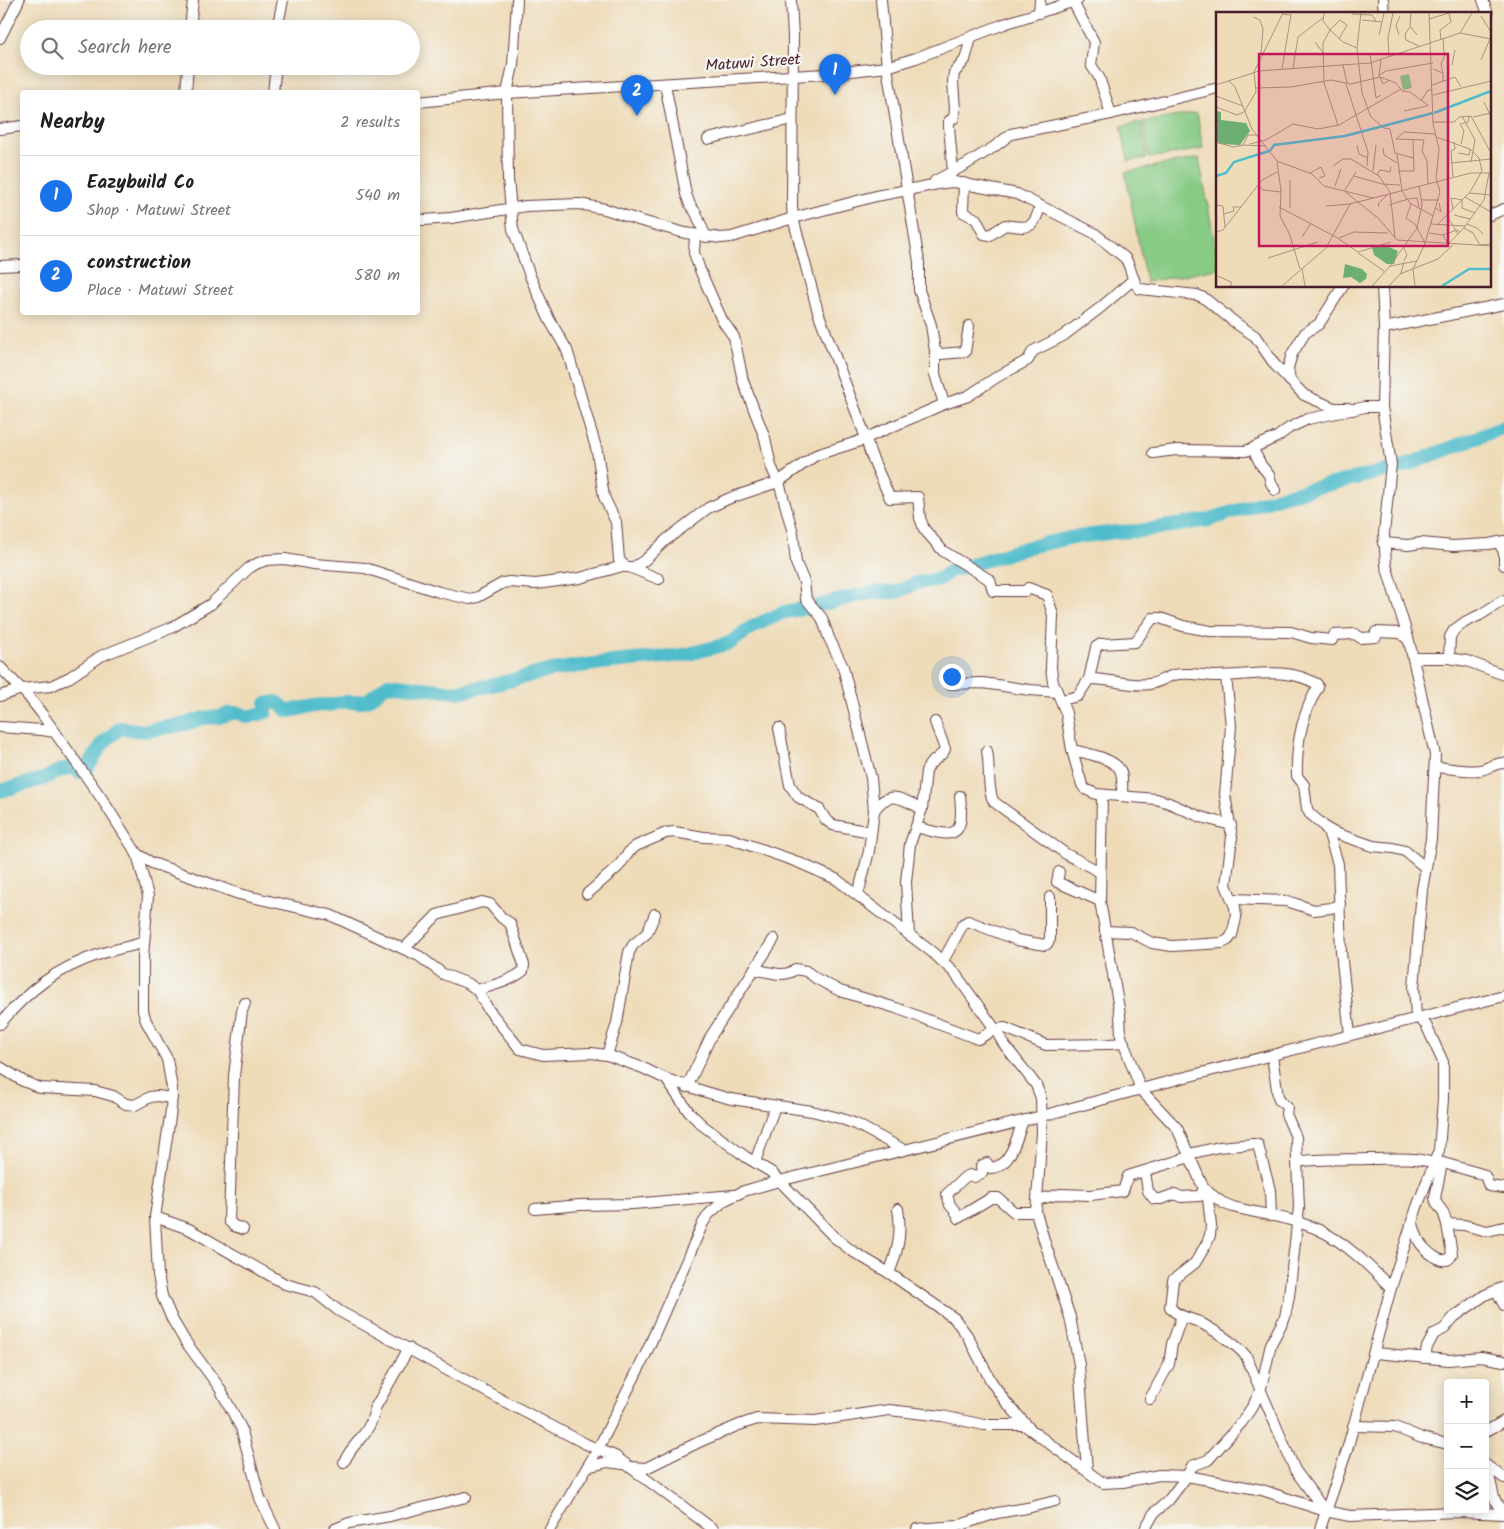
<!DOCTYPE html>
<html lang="en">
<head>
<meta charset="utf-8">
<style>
  :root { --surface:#fff; --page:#f6f6f6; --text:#202124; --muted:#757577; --line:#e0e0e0; --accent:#1a73e8 }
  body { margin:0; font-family:Kalam,sans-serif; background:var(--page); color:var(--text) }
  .controls { position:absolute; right:15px; bottom:15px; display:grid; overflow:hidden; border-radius:5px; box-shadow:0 2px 12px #0003 }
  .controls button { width:45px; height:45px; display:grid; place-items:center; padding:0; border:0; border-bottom:1px solid var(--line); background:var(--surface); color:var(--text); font:25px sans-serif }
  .you { position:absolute; left:951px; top:676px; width:18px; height:18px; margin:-12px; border:4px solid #fff; border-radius:50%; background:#1a73e8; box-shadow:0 0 0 8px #1a73e833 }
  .badge { display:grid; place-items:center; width:32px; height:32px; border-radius:50%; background:var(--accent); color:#fff; font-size:16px; font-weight:700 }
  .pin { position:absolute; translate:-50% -41px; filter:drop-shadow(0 1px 2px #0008) }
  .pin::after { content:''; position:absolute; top:26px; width:18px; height:15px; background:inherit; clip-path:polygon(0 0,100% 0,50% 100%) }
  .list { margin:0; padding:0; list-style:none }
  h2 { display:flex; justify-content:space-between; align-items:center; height:65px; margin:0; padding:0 20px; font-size:21px }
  h2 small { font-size:16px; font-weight:400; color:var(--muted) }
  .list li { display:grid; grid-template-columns:32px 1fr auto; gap:15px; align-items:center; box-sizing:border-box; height:80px; padding:0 20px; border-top:1px solid var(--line) }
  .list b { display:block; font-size:19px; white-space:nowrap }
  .list p { margin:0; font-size:16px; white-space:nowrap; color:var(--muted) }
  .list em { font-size:16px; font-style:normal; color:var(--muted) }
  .icon { flex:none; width:28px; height:28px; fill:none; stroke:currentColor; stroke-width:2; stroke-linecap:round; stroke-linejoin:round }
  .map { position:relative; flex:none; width:1504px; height:1529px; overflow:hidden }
  .search { position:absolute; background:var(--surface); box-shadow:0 2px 12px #0003; left:20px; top:20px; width:400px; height:55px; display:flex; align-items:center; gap:12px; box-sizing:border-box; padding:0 18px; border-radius:28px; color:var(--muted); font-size:19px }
  .panel { position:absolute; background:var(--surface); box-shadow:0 2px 12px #0003; left:20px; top:90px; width:400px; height:225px; border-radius:5px }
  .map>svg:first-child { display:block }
  .green { fill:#87cb85; stroke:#687558 }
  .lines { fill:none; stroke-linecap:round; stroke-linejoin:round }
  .river { stroke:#51bdcc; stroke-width:14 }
  .minor-casing { stroke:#633b40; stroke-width:12 }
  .minor { stroke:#fff; stroke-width:10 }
  .labels { text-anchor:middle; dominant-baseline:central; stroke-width:4.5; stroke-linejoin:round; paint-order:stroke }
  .street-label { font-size:16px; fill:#4a1f2b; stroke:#f6f6f2 }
  .inset-river { fill:none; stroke:#51bdcc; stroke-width:2.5 }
  .inset-road { fill:none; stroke:#ac9080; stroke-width:1 }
  .view { fill:#c2185b; fill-opacity:0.15; stroke:#c2185b; stroke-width:2.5 }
  .inset-edge { fill:none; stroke:#4a1f2b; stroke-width:2.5 }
</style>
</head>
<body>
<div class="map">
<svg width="1504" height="1529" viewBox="0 0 1504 1529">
  <rect width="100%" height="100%" fill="#f6f6f2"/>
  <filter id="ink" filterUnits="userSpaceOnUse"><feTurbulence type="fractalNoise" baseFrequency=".02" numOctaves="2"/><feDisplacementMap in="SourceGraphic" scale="10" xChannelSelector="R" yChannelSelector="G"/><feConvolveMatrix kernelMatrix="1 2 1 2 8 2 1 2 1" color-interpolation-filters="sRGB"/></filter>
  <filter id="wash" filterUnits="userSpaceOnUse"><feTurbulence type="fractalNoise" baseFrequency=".0096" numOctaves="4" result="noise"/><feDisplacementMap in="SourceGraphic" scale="20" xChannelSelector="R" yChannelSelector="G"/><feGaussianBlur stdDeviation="1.12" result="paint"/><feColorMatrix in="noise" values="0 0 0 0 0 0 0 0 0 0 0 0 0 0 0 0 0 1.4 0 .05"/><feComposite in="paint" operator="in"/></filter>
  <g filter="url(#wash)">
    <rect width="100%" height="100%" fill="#eedcb9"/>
    <!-- green -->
    <g class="green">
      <path d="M1197,113l6,36 -54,9 -6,-36z"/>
      <path d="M1141,122l6,36 -19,3 -7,-35z"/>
      <path d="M1199,158l19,101v10l-72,13 -21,-110z"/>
    </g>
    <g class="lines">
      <!-- river -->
      <g class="river">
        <path d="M1397,468l10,-3 97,-38"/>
        <path d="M85,772l18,-29 17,-15 25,3 41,-7 17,-6 16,-1 12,-4h8l9,4 18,-5v-8l11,-2 11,9 32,-6h10l12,-3h15l11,-2 20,-16 68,8 37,-7 59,-15 49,-7 84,-8 45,-12 22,-16 32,-15 28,-5 56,-14 29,-1 19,-9 24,-4 10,-8 79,-24 40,-9 47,-6 24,-1 68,-11 77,-25 100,-24"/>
        <path d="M0,791l43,-12 14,-7 16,-6 6,6"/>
      </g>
    </g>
  </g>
  <g filter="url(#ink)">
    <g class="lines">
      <defs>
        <g id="minor">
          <path d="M517,0l-4,65 -6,28 1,86 5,50 17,47 19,43 18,31 30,101 7,46 12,25 3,38 6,6"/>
          <path d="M791,0l2,37 -1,169 1,12 25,94 45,118 8,25 19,43 28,-1 2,21 4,11 19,22 47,29 3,11h33l2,-3 19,7 6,20 -2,53 2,14 13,31 6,37 10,35 3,4 11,5 60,5 13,4 32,14 30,8"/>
          <path d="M881,0l6,67 32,195v28l12,35 4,26 6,3 24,-2 4,-26"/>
          <path d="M1383,0l1,14"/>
          <path d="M1483,0l5,14"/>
          <path d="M1073,2l21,40 -3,23 8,12 12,37"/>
          <path d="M1039,13l1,-13"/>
          <path d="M190,29l3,-29"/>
          <path d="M277,29l6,-29"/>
          <path d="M0,38l19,-38"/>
          <path d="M665,84l21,110 4,11 6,8 10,24"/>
          <path d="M186,92l2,-26"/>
          <path d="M273,92l3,-26"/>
          <path d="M418,102l89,-9 318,-19 62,-7 29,-9 88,-34 74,-24"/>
          <path d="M0,129l22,-3"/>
          <path d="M708,139l84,-20"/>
          <path d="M953,172l-4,-45v-6l5,-3 1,-9 -2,-27 1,-9 11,-13 6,-22"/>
          <path d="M935,181l30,-16 29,-18 17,-13 100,-20 107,-26"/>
          <path d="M964,183l-1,29 13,7 8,15 6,1 15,-10c22,3 29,6 35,-19"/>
          <path d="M1490,215l14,-6"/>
          <path d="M418,219l6,1 27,-2 75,-12 53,-2 26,5 33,11 47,13 36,5 11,-1 61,-19 83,-22 67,-13 11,-1 63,12 77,39 31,25c7,9 6,24 15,31l57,6 7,3 33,26 18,12 20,29 29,30 30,13h14l4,2"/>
          <path d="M695,235l-1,18 6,17 22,50 12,17 9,44 22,57 6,28 9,20 13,47 3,30 8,19 2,17 16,19 7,20 14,29 28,111 3,33 -5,40 -11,44"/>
          <path d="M0,266l22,-1"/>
          <path d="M1384,328l120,-24"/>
          <path d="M935,351v23l9,30"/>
          <path d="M1290,381l-2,-13 4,-14 13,-21 14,-9 24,-38"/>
          <path d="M1253,449l8,16 8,10 2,8 4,7"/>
          <path d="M1153,453l23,-3 70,1 31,-14 12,-9 19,-9 57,-12h17"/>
          <path d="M1383,543l25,2 13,-2 32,3 36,-2 15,-3"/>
          <path d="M1499,543l5,9v13"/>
          <path d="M629,567l30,12"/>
          <path d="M1413,658h36l18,3 37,14"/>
          <path d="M1449,658l1,-21 4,-7 11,-8 15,-7 22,-14"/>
          <path d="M0,667l28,29 14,18 60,85 35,55 15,9 87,31 91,21 89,41 24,18 26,10 8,6 11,19 32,40 23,6 48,-2 16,2 36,13 23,11 43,14 22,6 81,12 27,7 17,6 48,26"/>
          <path d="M1089,679c20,-1 40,8 60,5 10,-1 17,-7 25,-9 12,-3 26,0 38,1 37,1 72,-11 105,8l1,3c-16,27 -22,58 -21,89l7,9 3,24 3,5 12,10 6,7 10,33 3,88 9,83"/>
          <path d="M949,684l34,-1 47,7 27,2"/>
          <path d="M0,696l22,-7 29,-3 19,-9 31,-21 70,-28 40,-24 38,-36 9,-5 9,-3 18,-1 29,5 51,4 74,24 31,7 8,-2 25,-14 6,-1 27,2 44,-6 39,-11h15l11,-7 21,-20 42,-32 22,-10 48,-16 38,-27 41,-13 87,-38 24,-8 29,-19 31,-17 5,-9 30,-15 37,-28 34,-29"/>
          <path d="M1062,700l16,-4 11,-17 7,-32 5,-3 34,-2 18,-24h7l23,8 27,5 81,1 20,6 21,2 2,-5 21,-1 6,4 15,-1v-5l25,1 7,7"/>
          <path d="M0,727l42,3 13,2"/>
          <path d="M779,728l11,57 8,12 21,12 7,11 7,5 38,7"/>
          <path d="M1072,750c13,3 44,8 49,22 2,8 1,17 1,24"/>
          <path d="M987,751c3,14 0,40 7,51l72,52 34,18"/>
          <path d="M1435,767c15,1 31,5 46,3 8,-2 14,-7 23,-7"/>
          <path d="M1102,795l-2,106 20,113 1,22 20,54 36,38 27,61 19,14 10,4c28,7 59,11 86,23 28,13 51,37 72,58"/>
          <path d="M874,811c14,-23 29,-12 48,-2"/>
          <path d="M916,827c36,10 49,14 44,-31"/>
          <path d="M1326,828l9,5 38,13 20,2 12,3 21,17"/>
          <path d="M137,854l11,42 -5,60v55l3,10 21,38 5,29 -1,22 -16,107 3,58 4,21 10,23 13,22 34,46 22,41 19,70 15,31"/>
          <path d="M1059,872l-2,10 43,19"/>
          <path d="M587,894l31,-27 11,-15 7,-6 30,-13 8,-1 30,5 25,1 66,23 41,18 96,73 22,20 41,57 8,14 33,42 5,13 1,34 -6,80 8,28 26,77 9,48 8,105"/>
          <path d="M1233,899l54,2 27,9 17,-2 9,-4"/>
          <path d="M1105,931l26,1 21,11 20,3 50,-3 6,-3 4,-5 4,-17 -1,-11 -9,-22 6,-48 -7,-42 6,-69 -5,-50"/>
          <path d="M909,935l-3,-53 4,-38 12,-35 4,-38 4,-7 13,-11 2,-4 -10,-27"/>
          <path d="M404,949l33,-34 45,-13 8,2 12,14 8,5 14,42 -1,6c-12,10 -31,15 -46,19"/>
          <path d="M943,961l20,-37 5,-3 49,19 28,5 2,-1 3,-5v-42"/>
          <path d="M754,969c12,2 32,10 41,0l11,2 11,8 23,12 56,17 82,31 17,-10 10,-1 41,17 63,-1 15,-1"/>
          <path d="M0,1024c29,-35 56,-55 100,-70 14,-5 30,-7 44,-12"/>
          <path d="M607,1055l10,-32 12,-71 4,-7 14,-12 8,-19"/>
          <path d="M0,1067l23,14 17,7 55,3 18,5 13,8 9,1 15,-8 7,-1 15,2"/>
          <path d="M666,1079l23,33 13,13 44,32 25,15 63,65 18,14 37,22 65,45 13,17 24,46 14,20 26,29 72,53 20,-1 36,-7 28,1 75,14 63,21 25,5 108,-4 46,2"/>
          <path d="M687,1087l24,-51 63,-97"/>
          <path d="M1189,1154l30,-7 34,-3 5,1 12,45 1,26"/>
          <path d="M1436,1161l46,13 3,2 4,10 15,2"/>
          <path d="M755,1162l20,-56"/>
          <path d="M1297,1162c23,-4 47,-2 70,-3 23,0 45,-3 67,4"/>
          <path d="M1145,1172l3,19 6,8h7l14,-5 6,3 19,-1 4,-7"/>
          <path d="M1207,1190l4,36 -1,9 -3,8 -12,20 -22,17 -3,27c7,10 21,11 31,16 16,9 34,20 45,33l49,114 30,41"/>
          <path d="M1037,1200l23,-6 30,1 33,-4 5,-15 62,-19"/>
          <path d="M535,1209l45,-4 53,-1 100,-9"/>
          <path d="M155,1217l34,12 96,55 30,8 24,19 161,88 86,45 29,12 98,73"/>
          <path d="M960,1217l-10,-12 -3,-11 18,-17 5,-2 4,2 8,-4 -1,-7 6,-3 3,5c21,0 27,-32 33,-47"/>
          <path d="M958,1218l33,-20h7l16,14h22"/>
          <path d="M1412,1221c2,6 4,14 7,20 4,8 27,30 33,13l-5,-30 -4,-12 -6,-8 -2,-6 7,-35"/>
          <path d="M1447,1224l17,1 23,6 17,-4"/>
          <path d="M243,1229l-9,-3 -5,-5 5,-145 8,-65 3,-8"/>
          <path d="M889,1273c9,-22 13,-40 9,-64"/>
          <path d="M1496,1290l8,15"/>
          <path d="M1375,1353l74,7 32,-3 23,4"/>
          <path d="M1425,1358l2,-11 7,-13 10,-5 10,-12 31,-22 19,-8"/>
          <path d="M1150,1399l19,-35 3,-20 10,-28"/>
          <path d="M1353,1426l42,1 27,11 26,6"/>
          <path d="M1485,1432l19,-11"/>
          <path d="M344,1462c10,-22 26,-26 31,-54l34,-60"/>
          <path d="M1486,1465l18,13"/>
          <path d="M1485,1466c10,19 3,30 19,47"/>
          <path d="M587,1467l21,-5 15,2"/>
          <path d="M630,1467l16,1 53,-26 40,-17 18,-6 58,2 74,-11 53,6 42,9h40l6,4"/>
          <path d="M335,1529l14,-6 41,-7 76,-19"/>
          <path d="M550,1529l48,-80 46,-91 59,-135 6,-9 16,-14 19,-9 35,-10 263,-65 136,-37 326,-83"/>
          <path d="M917,1529l40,-3 40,-13 30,-5 28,-7"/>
          <path d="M1145,1529l9,-16 14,-12 19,-25 5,-10 16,-6 34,-38 12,-18 7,-16 10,-44 14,-27 4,-21 10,-89 -3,-70 -10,-23 1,-7 -8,-7 -1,-4 -6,-40"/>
          <path d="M1320,1529l27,-79 44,-162 26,-81 22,-57 4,-51v-37l-17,-37 -10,-10 -2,-28 8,-97 9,-51 4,-84 -26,-114 -23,-76 -2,-31 7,-70 -9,-57 2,-79 -2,-42"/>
        </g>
      </defs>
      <!-- minor casing -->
      <use href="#minor" class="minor-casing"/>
      <!-- minor -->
      <use href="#minor" class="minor"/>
    </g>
  </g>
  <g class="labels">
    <!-- street labels -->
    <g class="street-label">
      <text transform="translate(753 63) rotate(-4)">Matuwi Street</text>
    </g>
  </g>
  <!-- overview -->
  <g transform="translate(1216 12)">
    <rect width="275" height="275" fill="#eedcb9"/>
    <path d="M193,62l3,14 -9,2 -3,-14z" fill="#87cb85"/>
    <path d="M0,99l5,1v8l25,3 4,8 -10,14 -21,-1 -3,-5zM168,233l14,6 -4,13h-7l-13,-9 -2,-7zM129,252l17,5 5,5 -1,5 -6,4 -9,-6 -8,1z" fill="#6daf72"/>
    <path class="inset-river" d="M218,101l57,-22M54,139l4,-6 71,-9 88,-23M0,164l10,-3 8,-11 35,-11M226,274l27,-17h22"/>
    <path class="inset-road" d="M108,1l-1,8 7,9M145,1l-4,35 5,45 9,24 13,11 6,1 5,24 18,5M195,1l-1,13 7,9M66,2l9,1 -9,54M136,2l20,1 4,6M265,4l10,16M37,5l7,3 3,9 -2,26M213,7l20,-6M146,8l20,2M194,15l-5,7 1,6 13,6M114,18l10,-10 7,5 -8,14M244,21l12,-20M163,23l5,-22M183,23l-3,-10 4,-9M227,26l1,16M225,27l-1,-9 11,-8 -2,-9M99,30l9,12M154,42l6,44 5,-3M173,44l-1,-18 5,-25M265,48l9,-21M127,53l4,18M236,53l3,-15M77,56l5,-31 26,-20M217,57l10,4v9M227,61l-2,-9 5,-12M162,64l8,-5 47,-8M163,64l2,-17M164,65l3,7 7,-4M13,69l6,6 17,42 25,32 35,13 12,12 49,12M130,72l22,68 -1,14M0,73l43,-14 111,-8 90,-30 31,6M216,73l23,-8 6,10M40,76l35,-1 40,-7 20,4 29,-7 16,6 6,8 8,1 19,14M217,83l58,-14M0,84l27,10M205,89l7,-11h4M268,90l7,15M0,95l21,8 7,-3 12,-20 -2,-20 29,-59M188,99l23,-5M246,104l13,24 -4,22M257,105l18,-4M217,110h21l5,-5 12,-1 20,37M122,113l-14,-42 -1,-40 7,-13 13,12 14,6M220,125l34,12 9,9 3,13 -12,21 -32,32M180,127l28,1 -2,11 5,10 1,23M180,127l8,-7 31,2M0,130l17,5 10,-2 5,-10h9M34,132l16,-4 27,-16 25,5 21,-4 62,-36M245,132l3,-13 -4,-7 8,-2 1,-6M27,133l23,1M141,133l2,9 9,4M167,136l1,7 13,8M242,141l11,2 1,-6M181,142l5,37 8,12 23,13M61,150l4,29 -1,25 9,17 11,36M235,151l40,-4M117,154l10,-7h8l28,17 11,16 5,46M157,159l3,-26M182,159h16l-1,-32M94,161l11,-6 4,9 -6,2M161,163l3,-5 10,2 1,-5M138,164l28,8 18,1M237,165l-2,-26 4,-2 -1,-7M42,172l5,6 18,2M119,174l6,-17M127,178l36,29 18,21 94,6M129,178l11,-18M253,181l22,2M249,185l26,15M192,187l9,-1 2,9M206,188h17M246,188v8l13,5M195,192l-5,14 9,6 10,19M0,193l7,1 2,21M173,193l19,-6M110,194l25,-2M63,195l57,30 22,15 33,-10M163,195l-1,-3 9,-9M74,196v-28M220,196l5,4 -2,-9M237,197l-2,-11 11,2M7,202l11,-3 -1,-4h8M238,203l16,4M231,204l11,18M215,212l34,2M251,212l10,4 6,6M248,216l9,5 7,12 11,-1M0,220l7,-2 39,-50 15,-8M213,221l14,2 14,-5 3,2M227,223l5,9 15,-15 21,-29 5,-27M86,225l9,-14M123,226l15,-6 34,1M187,234l4,9 -3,6M142,241l26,18M52,246l50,-16M174,254l27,-38 5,-23 -3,-19M86,256l3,18M184,262l38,-15 15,-14M2,264l13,6v4M66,274l44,-38 24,-44 121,-31h20M156,274l18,-20 27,-5M173,274l12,-13 3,-11M199,274l-2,-17 11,-23 16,-54 -4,-14 3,-29 -6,-25 -4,-111"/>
    <path class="view" d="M43,42h189v192h-189z"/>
    <rect width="275" height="275" class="inset-edge"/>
  </g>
</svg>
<div class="controls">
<button>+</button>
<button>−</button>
<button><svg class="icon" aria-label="layers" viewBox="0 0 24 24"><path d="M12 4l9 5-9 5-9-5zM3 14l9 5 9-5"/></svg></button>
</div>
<div class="you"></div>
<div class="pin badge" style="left:835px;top:95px">1</div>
<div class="pin badge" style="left:637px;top:116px">2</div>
<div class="search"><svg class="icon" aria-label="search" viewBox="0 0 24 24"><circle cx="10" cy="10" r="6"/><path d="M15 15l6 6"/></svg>Search here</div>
<section class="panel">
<h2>Nearby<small>2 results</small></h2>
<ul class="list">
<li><span class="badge">1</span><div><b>Eazybuild Co</b><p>Shop · Matuwi Street</p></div><em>540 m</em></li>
<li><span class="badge">2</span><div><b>construction</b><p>Place · Matuwi Street</p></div><em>580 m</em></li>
</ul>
</section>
</div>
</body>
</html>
